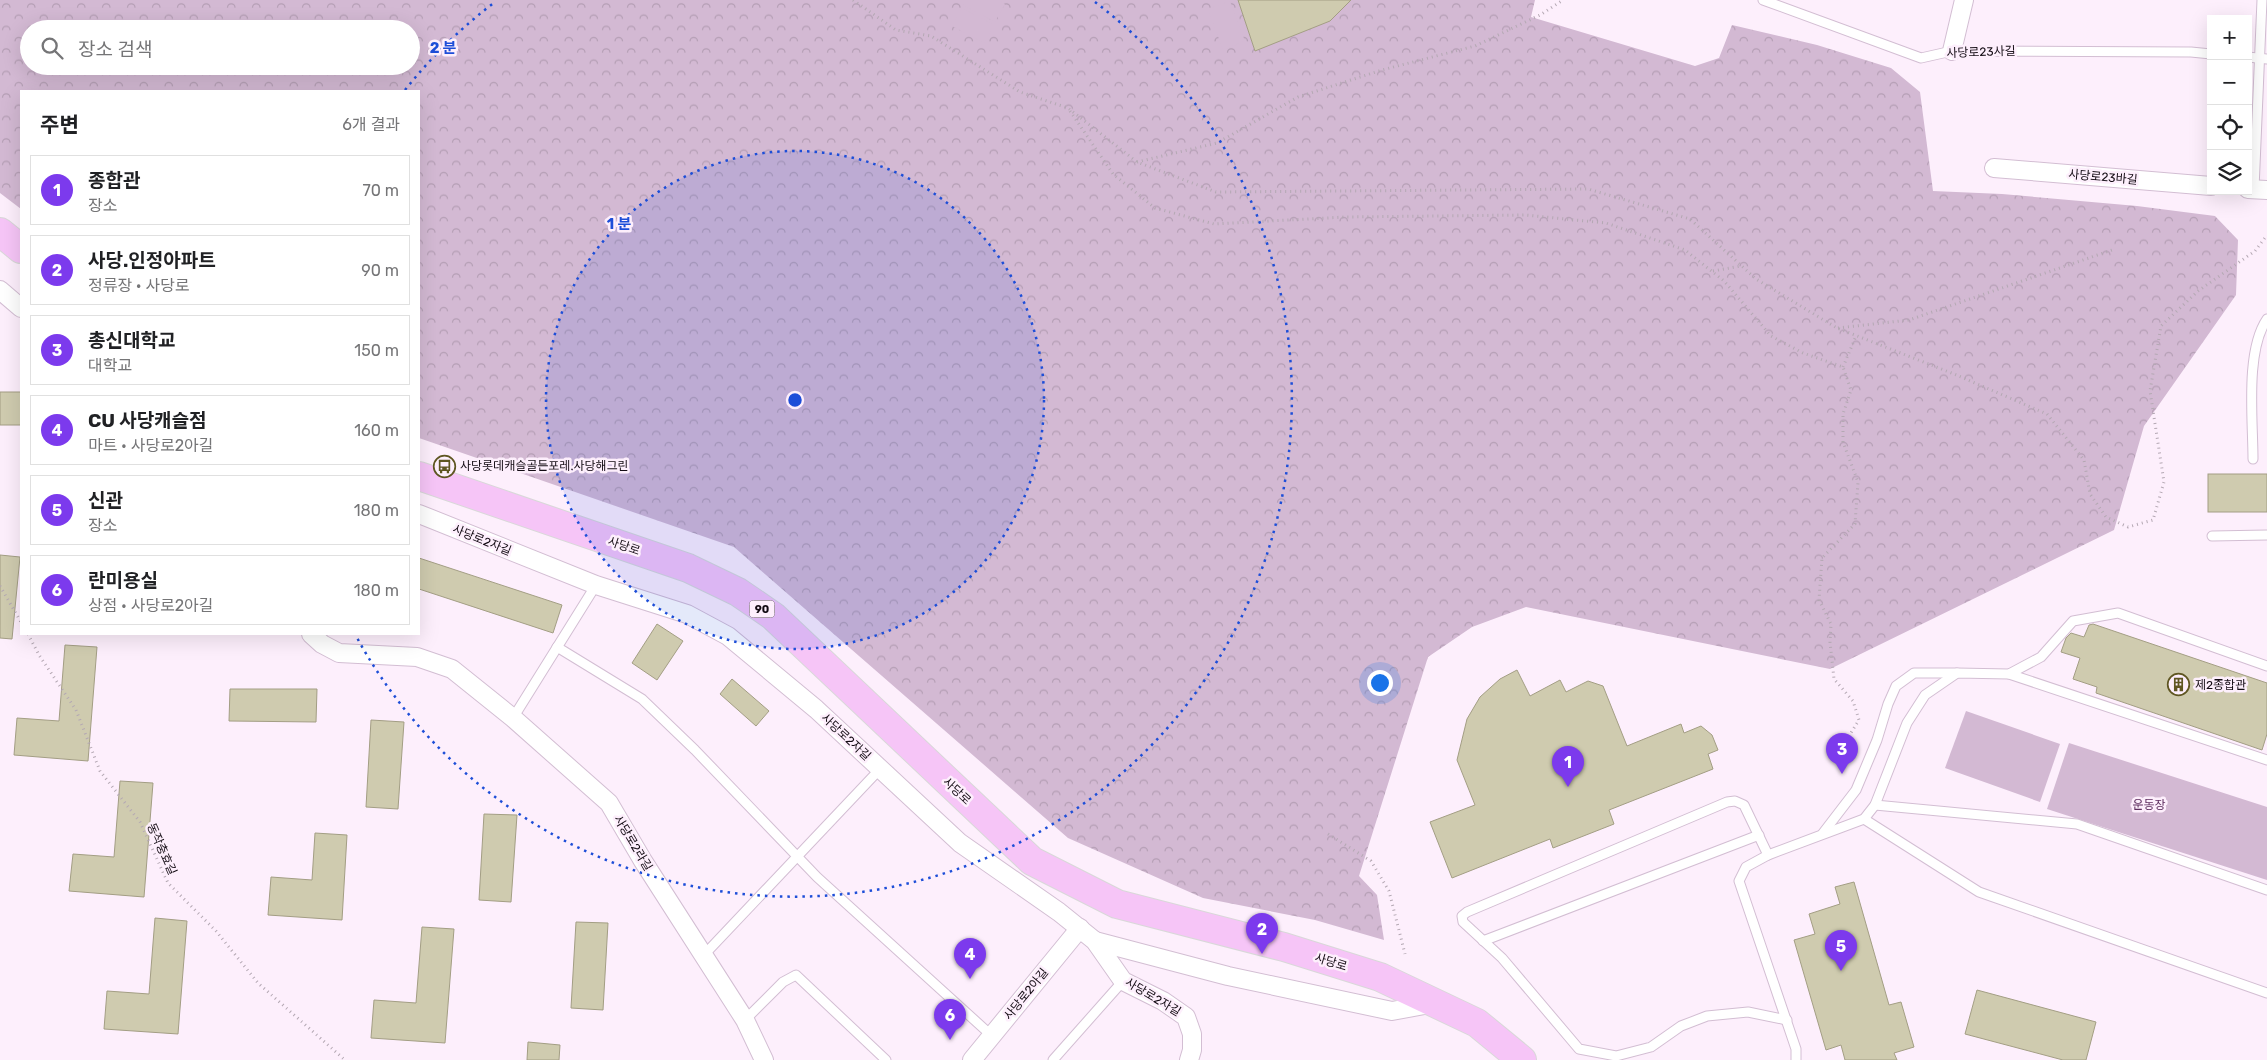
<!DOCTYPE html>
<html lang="ko">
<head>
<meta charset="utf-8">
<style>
  :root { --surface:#fff; --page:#f2f2f2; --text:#202124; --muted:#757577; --line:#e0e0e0; --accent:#7c3aed }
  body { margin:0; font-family:Rubik,"Noto Sans KR",sans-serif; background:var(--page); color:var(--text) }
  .controls { position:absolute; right:15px; top:15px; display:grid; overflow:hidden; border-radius:0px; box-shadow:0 5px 20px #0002 }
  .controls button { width:45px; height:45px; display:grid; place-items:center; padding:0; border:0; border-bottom:1px solid var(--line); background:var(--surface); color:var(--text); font:25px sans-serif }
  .you { position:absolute; left:1379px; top:682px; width:18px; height:18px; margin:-12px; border:4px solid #fff; border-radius:50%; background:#1a73e8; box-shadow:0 0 0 8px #1a73e833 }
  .badge { display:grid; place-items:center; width:32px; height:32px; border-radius:50%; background:var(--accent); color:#fff; font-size:16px; font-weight:700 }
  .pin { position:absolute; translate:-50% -41px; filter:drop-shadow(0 1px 2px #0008) }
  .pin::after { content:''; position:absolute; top:26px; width:18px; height:15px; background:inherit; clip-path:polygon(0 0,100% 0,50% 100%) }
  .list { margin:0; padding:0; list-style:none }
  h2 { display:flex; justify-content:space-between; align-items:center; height:65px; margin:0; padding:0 20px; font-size:21px }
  h2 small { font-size:16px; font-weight:400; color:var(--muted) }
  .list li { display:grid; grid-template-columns:32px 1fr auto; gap:15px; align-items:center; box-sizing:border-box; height:70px; margin:0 10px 10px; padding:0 10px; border:1px solid var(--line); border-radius:0px }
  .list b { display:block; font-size:19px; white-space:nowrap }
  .list p { margin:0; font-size:16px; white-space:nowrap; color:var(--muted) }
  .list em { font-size:16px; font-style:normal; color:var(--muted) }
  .icon { flex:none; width:28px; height:28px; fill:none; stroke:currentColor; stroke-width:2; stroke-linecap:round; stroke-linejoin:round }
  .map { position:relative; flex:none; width:2267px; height:1060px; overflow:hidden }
  .search { position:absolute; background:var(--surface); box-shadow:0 5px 20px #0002; left:20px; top:20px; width:400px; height:55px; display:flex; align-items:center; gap:12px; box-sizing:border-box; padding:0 18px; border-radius:28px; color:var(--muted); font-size:19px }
  .panel { position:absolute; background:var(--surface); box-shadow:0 5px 20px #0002; left:20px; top:90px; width:400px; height:545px; border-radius:0px }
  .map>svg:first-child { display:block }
  .forest { fill:url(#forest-crowns); fill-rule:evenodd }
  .park { fill:#d3b9d3 }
  .building { fill:#cfcbaf; stroke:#a39e84 }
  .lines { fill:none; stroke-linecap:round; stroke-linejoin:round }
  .service-casing { stroke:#d3bed3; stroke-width:11 }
  .minor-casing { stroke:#d3bed3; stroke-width:20 }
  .primary-casing { stroke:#d9d8d9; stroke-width:30 }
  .path { stroke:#b4a8b3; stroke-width:3; stroke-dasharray:1 4; stroke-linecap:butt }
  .service { stroke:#fff; stroke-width:9 }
  .minor { stroke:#fff; stroke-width:18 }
  .primary { stroke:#f6c5f7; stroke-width:28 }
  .ring { fill:none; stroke:#1d4ed8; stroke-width:2.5; stroke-dasharray:2.5 5 }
  .labels { text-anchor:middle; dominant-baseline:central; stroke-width:5; stroke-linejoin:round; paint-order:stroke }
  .shield { fill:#fdeffc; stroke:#594f59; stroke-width:1 }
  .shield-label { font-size:11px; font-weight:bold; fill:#130b13 }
  .street-label { font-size:12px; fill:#130b13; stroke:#fdeffc }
  .poi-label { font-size:12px; fill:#130b13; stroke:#fdeffc; text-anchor:start }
  .park-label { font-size:12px; fill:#5d2c5e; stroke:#fdeffc }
  .centre { fill:#1d4ed8; stroke:#fdeffc; stroke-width:2.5 }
  .ring-label { font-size:15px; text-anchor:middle; font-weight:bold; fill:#1d4ed8; stroke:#fdeffc; stroke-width:5; stroke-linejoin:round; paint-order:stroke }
</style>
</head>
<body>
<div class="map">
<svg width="2267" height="1060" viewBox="0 0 2267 1060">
  <defs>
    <pattern id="forest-crowns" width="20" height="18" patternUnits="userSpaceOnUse" patternTransform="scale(1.25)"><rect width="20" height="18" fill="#d3b9d3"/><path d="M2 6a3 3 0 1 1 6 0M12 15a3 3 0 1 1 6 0" fill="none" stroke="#b49eb4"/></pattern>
  </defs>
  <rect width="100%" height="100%" fill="#fdeffc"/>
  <!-- forest -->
  <path class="forest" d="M0,0h1535l-4,17 164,49 24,-8 13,-33 85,20 74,23 29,24 13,99 69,3 135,12 78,10 23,24 -2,55 -92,131 -30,104 -284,139 -304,-62 -54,20 -44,30 -69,219 18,19 7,45 -69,-20 -112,-22 -135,-60 -334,-291 -315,-109v-347h-398v118l-21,-16zM29,29h382v37h-382z"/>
  <!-- park -->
  <g class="park">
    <path d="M966,0h32l7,4 -10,18 -32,-17z"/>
    <path d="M1230,1l15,40 -22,9 -15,-41z"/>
    <path d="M962,8l32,17 -10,18 -32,-17z"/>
    <path d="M1966,711l94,33 -20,58 -95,-34z"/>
    <path d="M2069,743l198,64v73l-220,-71z"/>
  </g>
  <!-- building -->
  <g class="building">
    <path d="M1238,0h113l-21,21 -75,30z"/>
    <rect x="0" y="392" width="21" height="33"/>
    <rect x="2208" y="474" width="59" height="38"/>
    <path d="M0,555l20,2 -8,82 -12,-1z"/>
    <path d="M419,558l143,47 -9,28 -134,-44z"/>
    <path d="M657,624l26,17 -26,39 -25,-17z"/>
    <path d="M2093,624l174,59v51l-5,16 -166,-57 1,-6 -24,-8 7,-21 -19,-6 5,-14 5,-5 13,4 5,-12z"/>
    <path d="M65,645l32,2 -9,114 -74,-6 3,-37 42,3z"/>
    <path d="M1517,670l13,26 30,-16 6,12 22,-11 15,5 24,60 54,-22 3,9 17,-7 11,9 6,15 -10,4 5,15 -104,41 5,14 -61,24 -3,-9 -98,39 -22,-56 45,-17 -18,-45 10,-41 13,-22 20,-18z"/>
    <path d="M732,679l37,32 -13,15 -36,-32z"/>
    <path d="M230,689h87l-1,33 -87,-1z"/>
    <path d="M371,720l33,2 -6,87 -32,-2z"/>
    <path d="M120,781l33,2 -9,114 -75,-6 4,-37 41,3z"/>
    <path d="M484,814l33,1 -6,87 -32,-2z"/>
    <path d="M315,833l32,2 -5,85 -74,-5 3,-38 41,3z"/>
    <path d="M1854,882l35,123 12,-3 13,45 -20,6 3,7h-52l-4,-15 -15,5 -32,-110 21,-6 -6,-20 31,-10 -5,-17z"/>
    <path d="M155,918l32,3 -9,113 -74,-5 3,-38 42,3z"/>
    <path d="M576,922l32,1 -5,87 -32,-2z"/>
    <path d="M422,927l32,2 -9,114 -74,-5 3,-38 42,3z"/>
    <path d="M1977,990l119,32 -10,38h-23l-98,-26z"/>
    <path d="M528,1042l32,3 -1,15h-32z"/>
  </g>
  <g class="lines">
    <defs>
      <g id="service">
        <path d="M1763,0l158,58 31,-7 239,1 20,2"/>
        <path d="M2248,57l19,2"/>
        <path d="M2254,189l8,-189"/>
        <path d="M2253,459c0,-39 -8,-108 14,-140"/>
        <path d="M2212,536l55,-1"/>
        <path d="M557,647l85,52 53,51 122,127 175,159"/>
        <path d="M2009,674l258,86"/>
        <path d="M513,718l83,-133"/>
        <path d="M1875,805l202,19 190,66"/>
        <path d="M1864,819l115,73 288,101"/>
        <path d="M1823,833l33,-43 21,-50 11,-36 8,-18 18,-13h43"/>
        <path d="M1768,855l-24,-50 -9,-4 -8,1 -260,110 -5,4 1,6 39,36 77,91 37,7 35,-9 30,-21 26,-10 41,-4 39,8"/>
        <path d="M1483,941l276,-106"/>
        <path d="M704,955l176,-186"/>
        <path d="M745,1020l38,-38 13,-7 90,85"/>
        <path d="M1053,1060l70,-79"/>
        <path d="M1796,1060v-11l-57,-168 7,-14 22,-12 96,-36 11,-14 32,-82 18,-28 32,-22 52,1 32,-17 32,-36 45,-8 149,53"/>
      </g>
      <g id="minor">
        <path d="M1952,51l12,-51"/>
        <path d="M1994,168l217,18"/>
        <path d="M2248,189l19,1"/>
        <path d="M0,290l21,18"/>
        <path d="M419,514l177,71 91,29 41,22 88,73 144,134 99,69 36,29 28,40 40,20 23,16 6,17v16l-3,10"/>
        <path d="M311,634l11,10 17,9 78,4 35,12 61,49 96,85 34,58 102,159 19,40"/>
        <path d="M1095,941l133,35 164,35 43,-8"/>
        <path d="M972,1060l108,-132"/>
      </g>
      <g id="primary">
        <path d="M0,232l21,17"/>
        <path d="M419,476l269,92 50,24 35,24 259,245 85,43 167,43 96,30 97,46 45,37"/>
      </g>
    </defs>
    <!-- service casing -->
    <use href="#service" class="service-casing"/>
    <!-- minor casing -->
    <use href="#minor" class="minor-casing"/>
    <!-- primary casing -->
    <use href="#primary" class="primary-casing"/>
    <!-- path -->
    <g class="path">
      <path d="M853,0l43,30 35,6 89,56 48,16 69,54 79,30 372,-3 102,30 66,60 81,49 117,46 93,40 37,46 6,34 16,23 22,10 25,-7 11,-38 -14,-91 11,-65 37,-35 57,-40 12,-16"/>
      <path d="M1070,111l43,63 42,34 59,16 131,-7 180,-2 81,8 79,27 39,31 47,55 32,17 40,14 8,23 -8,24v28l15,40 -3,42 -33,34 -3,42 12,24 -1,18 4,37 19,22 6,19 -12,19 6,20"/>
      <path d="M1137,162l80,-19 81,-46 84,-27 93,-24 65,-31 23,-15"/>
      <path d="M1713,271l28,-5"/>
      <path d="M1838,328l71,-8 203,-70"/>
      <path d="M1843,367l13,-31"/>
      <path d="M0,586l21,36"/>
      <path d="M28,634l11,21 37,55 24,61 40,51 28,61 48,48 42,52 87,77"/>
      <path d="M1328,834l43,27 18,30 16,63"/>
    </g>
    <!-- service -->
    <use href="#service" class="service"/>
    <!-- minor -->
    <use href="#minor" class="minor"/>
    <!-- primary -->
    <use href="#primary" class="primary"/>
  </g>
  <!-- distance rings -->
  <circle cx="795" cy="400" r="249" fill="#1d4ed8" fill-opacity=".12"/>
  <g class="ring">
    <circle cx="795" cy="400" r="249"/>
    <path d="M405 90A498 498 0 0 1 495 2M1095 2A498 498 0 1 1 355 634"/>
  </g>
  <!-- icons -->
  <defs>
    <symbol id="bus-ring" viewBox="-11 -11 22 22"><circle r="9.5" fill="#fdeffc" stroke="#5f5622" stroke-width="1.5"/><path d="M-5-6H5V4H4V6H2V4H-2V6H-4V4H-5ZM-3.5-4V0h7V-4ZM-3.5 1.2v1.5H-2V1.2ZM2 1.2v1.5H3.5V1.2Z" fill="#5f5622"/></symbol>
    <symbol id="building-ring" viewBox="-11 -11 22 22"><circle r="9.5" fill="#fdeffc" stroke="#5f5622" stroke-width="1.5"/><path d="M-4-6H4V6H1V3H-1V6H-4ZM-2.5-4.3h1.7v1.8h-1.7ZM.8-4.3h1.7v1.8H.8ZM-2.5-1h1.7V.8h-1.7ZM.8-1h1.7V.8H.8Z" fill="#5f5622"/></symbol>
  </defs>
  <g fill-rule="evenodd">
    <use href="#bus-ring" x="432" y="454" width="25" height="25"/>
    <use href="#building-ring" x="2166" y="672" width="25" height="25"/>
  </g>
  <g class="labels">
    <!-- shield labels -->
    <rect class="shield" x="749.5" y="600.5" width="25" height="17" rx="4"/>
    <g class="shield-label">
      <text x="762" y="609">90</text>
    </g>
    <!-- street labels -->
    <g class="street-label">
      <text transform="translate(1981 52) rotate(-2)">사당로23사길</text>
      <text transform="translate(2103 177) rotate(5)">사당로23바길</text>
      <text transform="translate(482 540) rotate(22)">사당로2자길</text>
      <text transform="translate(624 546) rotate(19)">사당로</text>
      <text transform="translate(846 737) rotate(43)">사당로2자길</text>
      <text transform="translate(957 791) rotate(43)">사당로</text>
      <text transform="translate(633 843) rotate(59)">사당로2라길</text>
      <text transform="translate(162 849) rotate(66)">동작충효길</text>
      <text transform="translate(1331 962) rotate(17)">사당로</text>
      <text transform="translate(1026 994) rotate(-51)">사당로2아길</text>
      <text transform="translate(1153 997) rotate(31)">사당로2자길</text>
    </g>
    <!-- poi labels -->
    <g class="poi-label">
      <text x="460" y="466">사당롯데캐슬골든포레.사당해그린</text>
      <text x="2195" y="685">제2종합관</text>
    </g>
    <!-- park labels -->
    <g class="park-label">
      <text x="2149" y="805">운동장</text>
    </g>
  </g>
  <circle cx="795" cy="400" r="8" class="centre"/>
  <g class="ring-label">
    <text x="443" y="53">2 분</text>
    <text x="619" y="229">1 분</text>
  </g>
</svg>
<div class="controls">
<button>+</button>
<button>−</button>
<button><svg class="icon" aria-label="locate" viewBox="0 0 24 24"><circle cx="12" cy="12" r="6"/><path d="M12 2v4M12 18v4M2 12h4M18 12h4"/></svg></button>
<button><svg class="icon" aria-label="layers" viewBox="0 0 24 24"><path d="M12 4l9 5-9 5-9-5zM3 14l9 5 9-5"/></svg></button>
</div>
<div class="you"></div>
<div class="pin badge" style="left:1568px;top:787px">1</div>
<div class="pin badge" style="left:1262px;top:954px">2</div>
<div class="pin badge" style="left:1842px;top:774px">3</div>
<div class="pin badge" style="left:970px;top:979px">4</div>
<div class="pin badge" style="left:1841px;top:971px">5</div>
<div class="pin badge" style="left:950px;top:1040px">6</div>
<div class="search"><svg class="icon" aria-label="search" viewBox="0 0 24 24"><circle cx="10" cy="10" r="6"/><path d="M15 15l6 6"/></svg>장소 검색</div>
<section class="panel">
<h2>주변<small>6개 결과</small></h2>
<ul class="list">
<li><span class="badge">1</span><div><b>종합관</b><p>장소</p></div><em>70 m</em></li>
<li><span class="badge">2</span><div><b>사당.인정아파트</b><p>정류장 · 사당로</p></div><em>90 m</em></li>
<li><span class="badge">3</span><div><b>총신대학교</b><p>대학교</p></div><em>150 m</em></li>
<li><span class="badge">4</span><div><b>CU 사당캐슬점</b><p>마트 · 사당로2아길</p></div><em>160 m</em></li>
<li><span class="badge">5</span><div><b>신관</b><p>장소</p></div><em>180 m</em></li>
<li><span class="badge">6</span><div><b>란미용실</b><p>상점 · 사당로2아길</p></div><em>180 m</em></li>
</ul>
</section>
</div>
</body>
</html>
